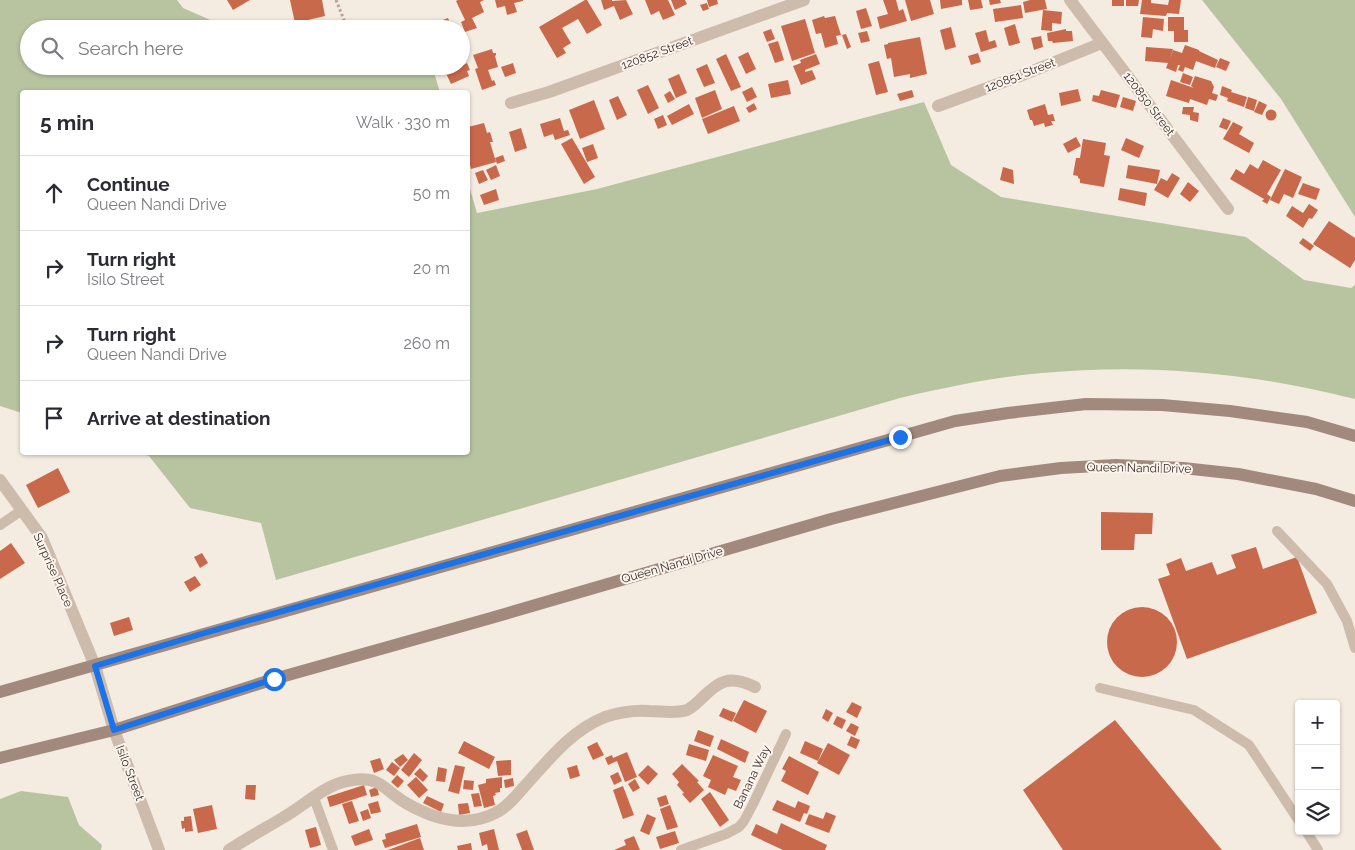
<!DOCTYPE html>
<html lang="en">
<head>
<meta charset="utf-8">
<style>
  :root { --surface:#fff; --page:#f2f2f3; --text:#2b2b33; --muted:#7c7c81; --line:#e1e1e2 }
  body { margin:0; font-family:Raleway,sans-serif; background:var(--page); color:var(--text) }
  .controls { position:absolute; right:15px; bottom:15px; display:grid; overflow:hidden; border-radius:5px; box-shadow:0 1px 4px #0004 }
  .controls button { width:45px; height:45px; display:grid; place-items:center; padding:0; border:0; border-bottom:1px solid var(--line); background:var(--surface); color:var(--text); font:25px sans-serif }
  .stop { position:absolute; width:15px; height:15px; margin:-11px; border:4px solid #1a73e8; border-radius:50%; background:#fff }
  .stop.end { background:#1a73e8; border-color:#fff; box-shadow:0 1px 5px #0008 }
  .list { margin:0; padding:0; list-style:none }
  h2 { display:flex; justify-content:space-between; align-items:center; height:65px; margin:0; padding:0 20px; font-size:21px }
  h2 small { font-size:16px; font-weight:400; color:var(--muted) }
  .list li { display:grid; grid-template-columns:32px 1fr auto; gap:15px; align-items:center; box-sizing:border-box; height:75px; padding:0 20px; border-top:1px solid var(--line) }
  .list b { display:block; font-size:19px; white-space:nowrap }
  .list p { margin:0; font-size:16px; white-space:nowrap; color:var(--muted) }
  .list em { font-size:16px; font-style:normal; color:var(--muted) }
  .icon { flex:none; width:28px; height:28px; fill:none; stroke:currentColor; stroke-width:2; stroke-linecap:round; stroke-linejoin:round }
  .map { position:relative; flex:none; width:1355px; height:850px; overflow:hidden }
  .search { position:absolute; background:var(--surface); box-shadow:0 1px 4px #0004; left:20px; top:20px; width:450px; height:55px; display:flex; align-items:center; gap:12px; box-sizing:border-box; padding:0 18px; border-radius:28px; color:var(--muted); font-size:19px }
  .panel { position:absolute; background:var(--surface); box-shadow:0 1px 4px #0004; left:20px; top:90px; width:450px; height:365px; border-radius:5px }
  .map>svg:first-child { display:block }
  .green { fill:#b8c4a0 }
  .building { fill:#c8694b }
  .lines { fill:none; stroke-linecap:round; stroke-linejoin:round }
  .path { stroke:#b9a596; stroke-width:3; stroke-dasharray:2.5 2.5; stroke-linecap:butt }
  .service { stroke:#cdbbac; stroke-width:10 }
  .minor { stroke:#cdbbac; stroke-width:12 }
  .secondary { stroke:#a18a7d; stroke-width:12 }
  .route { stroke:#1a73e8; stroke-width:6 }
  .labels { text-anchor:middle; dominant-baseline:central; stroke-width:4; stroke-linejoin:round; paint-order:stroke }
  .street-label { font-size:12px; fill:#3b302b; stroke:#fbf5ee }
</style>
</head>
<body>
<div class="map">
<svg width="1355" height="850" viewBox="0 0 1355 850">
  <rect width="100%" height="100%" fill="#f4ebe1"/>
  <!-- green -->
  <g class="green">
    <path d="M0,0h177l6,8 48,21h-202v37h403l8,26h-418v321l-22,-7z"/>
    <path d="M1202,0h153v217l-74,-118z"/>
    <path d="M924,102l27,63 50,32 245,40 58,43 47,8 4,-3v114c-102,-26 -207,-36 -313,-26 -48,4 -95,14 -142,25l-624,182 -15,-57 -71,-15 -41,-52 -9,-3 328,-1v-270l9,31 120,-24z"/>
    <path d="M21,791l47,6 11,28 23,20 -1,5h-101v-51z"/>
  </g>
  <!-- building -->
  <g class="building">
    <path d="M227,0h23l-17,10z"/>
    <path d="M290,0h32l3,16 -30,7z"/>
    <path d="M458,0h26l-4,2 4,10 -12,6 5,10 -12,4 -4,-10 4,-2 -9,-19z"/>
    <path d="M495,0h28v1l-9,2 3,9 -10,3 -2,-9 -8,2z"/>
    <path d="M585,0h2l15,25 -15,9 -9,-15 -16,9 9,15 -8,5 3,5 -9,5 -18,-31z"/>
    <path d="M601,0h11v1l14,-1 7,14 -13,6 -6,-14 -10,4z"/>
    <path d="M645,0h23l7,15 -12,5 -4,-9 -8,4z"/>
    <path d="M671,0h14l2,4 -12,6z"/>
    <path d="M707,0h10l1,4 -9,3z"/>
    <path d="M883,0h13l3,11 4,-2 4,12 -27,8 -3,-12 11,-3z"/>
    <path d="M905,0h25l4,14 -23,7z"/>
    <path d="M940,0h22v5l-21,4z"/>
    <path d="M968,0h13l2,8 -13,2z"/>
    <path d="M989,0h11l1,3 -11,2z"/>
    <path d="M1030,0h15l2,9 -22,4 -2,-11z"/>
    <rect x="1112" y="0" width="12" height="6"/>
    <path d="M1126,0h13l-1,6h-12z"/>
    <path d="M1142,0h9v3l17,2 1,-5h12l-2,14 -12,-1 -1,3 -26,-2z"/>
    <path d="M707,3l2,6 -6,2 -3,-6z"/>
    <path d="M1021,5l2,13 -28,4 -2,-13z"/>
    <path d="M866,8l6,18 -11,3 -5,-18z"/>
    <path d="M1043,10l19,2 -1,12 -9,-1v8l-11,-1z"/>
    <path d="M824,16l1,2 10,-2 6,19 -5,1 2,8 -13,4 -4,-15 -5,1 -4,-14z"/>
    <path d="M1143,17l21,2 -1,12 -10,-2 -1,9 -11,-1z"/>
    <path d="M1168,17h16v13h4v12h-14v-11h-6z"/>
    <path d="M448,18l4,11h-20l-2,-4z"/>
    <path d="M805,19l10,34 -23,8 -11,-35z"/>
    <path d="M1015,24l5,19 -11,3 -5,-18z"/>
    <path d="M951,27l5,20 -11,3 -5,-20z"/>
    <path d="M771,29l4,10 -8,3 -4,-10z"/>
    <path d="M1066,29v2h6l1,10 -20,2 -1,-2h-4l-1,-8z"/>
    <path d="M986,30l3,12 6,-2 2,7 -16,5 -6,-19z"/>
    <path d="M867,31l3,10 -9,2 -3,-10z"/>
    <path d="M846,34l5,13 -4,2 -5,-14z"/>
    <path d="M1041,36l2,11 -9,3 -3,-12z"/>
    <path d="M920,37l7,37 -17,4v-4l-16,3 -3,-19 -4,1 -3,-14 4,-1v-1z"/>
    <path d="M778,41l6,19 -9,3 -7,-19z"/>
    <path d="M1185,45l14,5v1l19,9 -3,8 -19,-7 -3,9 -8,-3 -2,5 -5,-2 2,-5h-2l-2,7 -10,-4 2,-5 -23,-2 1,-14 27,2 -3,10 3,-9 9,3z"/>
    <path d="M492,49l1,4h3v2l-1,1 3,11 -10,3 4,11 2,-1 2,5 -14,5 -7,-21 3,-1 -5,-13z"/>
    <path d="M748,52l8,17 -10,5 -8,-17z"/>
    <path d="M978,53l3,9 -10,3 -3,-9z"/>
    <path d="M726,54l15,33 -10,4 -15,-32z"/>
    <path d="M816,54l4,10 -15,6v2l7,-2 4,9 -15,6 -8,-19 8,-3 -1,-3z"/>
    <path d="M1220,58l10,4 -4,9 -10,-4z"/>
    <path d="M879,61l9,31 -12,3 -8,-31z"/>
    <path d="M467,63l3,7 -3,1 2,5 -18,8 -8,-17 10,-1 2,4z"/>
    <path d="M513,63l3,10 -11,4 -4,-10z"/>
    <path d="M707,64l8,19 -11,4 -8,-18z"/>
    <path d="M1183,73l10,4 -3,8 -10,-3z"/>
    <path d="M679,74l8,19 -11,5 -8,-19z"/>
    <path d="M1195,76l16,5 3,6 -2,6 6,2 -2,6 -7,-2 -2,6 -17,-6 -1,4 -23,-7 5,-16 23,8 -3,-2z"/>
    <path d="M788,80l3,14 -20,4 -3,-14z"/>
    <path d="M648,85l11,23 -11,6 -11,-24z"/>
    <path d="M1222,86l10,4 -1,2 16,5 -3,10 -17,-6 1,-3 -8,-3z"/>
    <path d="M752,87l5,10 -10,5 -5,-10z"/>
    <path d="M1078,89l3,12 -20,5 -2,-13z"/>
    <path d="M715,90l7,19 -20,9 -7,-20z"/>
    <path d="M912,90l2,7 -14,4 -3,-7z"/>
    <path d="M1101,90l19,5 -4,13 -24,-7 1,-6 6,1z"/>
    <path d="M670,91l5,8 -7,4 -4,-8z"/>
    <path d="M618,96l9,19 -10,5 -8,-20z"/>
    <path d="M1123,97l13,4 -3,10 -13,-4z"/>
    <path d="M1248,97l9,3 -3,11 -9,-3z"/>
    <path d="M594,100l11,29 -25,10 -11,-29z"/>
    <path d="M1259,101l8,4 -5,10 -8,-3z"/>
    <path d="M754,103l3,6 -8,4 -3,-5z"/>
    <path d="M689,104l5,10 -22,11 -5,-9z"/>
    <path d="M1045,104l3,11 5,-1 2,7h-4l2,4 -8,2 -1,-4 -10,3 -2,-6h-2l-3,-10z"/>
    <path d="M734,106l6,15 -32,13 -6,-15z"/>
    <path d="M1183,107h11l-1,5 6,1 -1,9 -8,-2v-5l-8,-1z"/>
    <circle cx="1271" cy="115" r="5.5"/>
    <path d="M663,115l4,10 -9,4 -4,-10z"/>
    <path d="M560,118l4,13 4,-1 2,5 -15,5 -2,-6 -9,3 -4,-13z"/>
    <path d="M1223,118l8,3 -4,9 -8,-3z"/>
    <path d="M1233,122l10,5 -4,7 15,9 -5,10 -26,-14z"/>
    <path d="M484,123l3,10 3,-1 3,10h-3l6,20 -25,7 -3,-12v-30z"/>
    <path d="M521,128l6,20 -12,4 -6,-20z"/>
    <path d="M1076,137l5,9 -13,7 -5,-9z"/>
    <path d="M572,138l23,39 -11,7 -23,-40z"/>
    <path d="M1126,138l18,8 -5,12 -18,-8z"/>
    <path d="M1083,139l23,4 -2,12 6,1 -6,31 -24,-4v-4l-2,-1v-2l-5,-1 3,-17h4z"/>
    <path d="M593,144l5,14 -11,4 -5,-14z"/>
    <path d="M503,155l2,6 -8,3 -2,-6z"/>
    <path d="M1263,160l18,10 -14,24 4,3 -4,7 -5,-3 2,-2 -34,-20 6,-10 8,5 6,-10 8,5z"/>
    <path d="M496,165l4,11 -9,4 -5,-10z"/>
    <path d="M1128,165l32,5 -3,14 -31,-6z"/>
    <path d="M1003,167l10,3 1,14 -14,-4z"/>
    <path d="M1285,169l17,8 -9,21 -9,-4 -5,10 -9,-4z"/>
    <path d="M483,170l5,10 -9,4 -4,-11z"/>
    <path d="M1172,173l8,5 -12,20 -14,-8 7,-12 6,3z"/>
    <path d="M1188,182l11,9 -9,11 -10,-8z"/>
    <path d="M1303,183l17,6 -4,11 -18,-6z"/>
    <path d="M1120,188l27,5 -2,13 -27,-6z"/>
    <path d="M496,189l3,11 -15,5 -4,-10z"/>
    <path d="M1309,204l9,6 -6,9 -3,-1 -6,10 -17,-12 6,-10 11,7z"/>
    <path d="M1329,221l26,17v22l-5,8 -37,-24z"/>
    <path d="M1303,238l11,8 -4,5 -11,-8z"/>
    <path d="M58,468l12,24 -32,16 -12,-23z"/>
    <path d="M1101,512l52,1 -1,21h-17l-1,16h-33z"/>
    <path d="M11,543l14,20 -25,16v-28z"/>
    <path d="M1256,547l7,22 34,-12 20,56 -130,46 -29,-80 12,-4 -4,-11 15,-6 5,13 26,-9 5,13 19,-7 -5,-13z"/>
    <path d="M202,553l6,10 -8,5 -6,-11z"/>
    <path d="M195,576l6,9 -11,7 -6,-10z"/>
    <circle cx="1142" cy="642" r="35"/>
    <path d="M129,617l4,13 -19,6 -4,-13z"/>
    <path d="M744,700l23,11 -11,22 -23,-12z"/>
    <path d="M852,702l10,5 -5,11 -11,-6z"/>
    <path d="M723,708l13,5 -4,9 -13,-6z"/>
    <path d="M826,709l7,4 -5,9 -6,-4z"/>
    <path d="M837,716l9,4 -4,9 -9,-5z"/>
    <path d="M1115,720l107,130h-159l-40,-60z"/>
    <path d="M851,723l8,4 -4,9 -9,-5z"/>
    <path d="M698,730l16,6 -4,11 -16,-6z"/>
    <path d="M851,736l9,4 -4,9 -9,-4z"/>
    <path d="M721,739l28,13 -4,11 -28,-14z"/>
    <path d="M464,741l31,16 -6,12 -31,-16z"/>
    <path d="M805,741l18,8 -5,12 -18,-8z"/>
    <path d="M597,742l7,13 -11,5 -6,-13z"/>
    <path d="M828,743l22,12 -11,20 -22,-12z"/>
    <path d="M689,744l20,6 -3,11 -20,-6z"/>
    <path d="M627,752l10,25 -12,5 -8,-21 -9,4 -3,-7 7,-3 1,3z"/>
    <path d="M414,753l8,7 -13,17 -8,-7z"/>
    <path d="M403,754l5,6 -8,7 -6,-7z"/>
    <path d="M713,755l25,11 -5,11 8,3 -5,11 -8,-3 -3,7 -17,-8 3,-7 -8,-4z"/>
    <path d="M789,756l30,16 -11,23 -27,-14 5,-10 -4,-2z"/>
    <path d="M380,758l4,11 -10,4 -4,-12z"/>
    <path d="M511,760v15l-13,1 -2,-15z"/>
    <path d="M392,762l8,6 -6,8 -8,-6z"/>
    <path d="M682,764l17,17 -2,1 7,8 -14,13 -8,-9 2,-1 -7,-8 2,-3 -7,-8z"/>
    <path d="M455,765l10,2 -6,27 -11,-3z"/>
    <path d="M577,765l3,11 -10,3 -3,-11z"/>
    <path d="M648,765l10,9 -10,11 -10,-10z"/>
    <path d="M438,767l9,2 -2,13 -9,-1z"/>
    <path d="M420,768l8,8 -5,6 -9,-8z"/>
    <path d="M618,772l4,9 -8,4 -4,-9z"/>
    <path d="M397,775l7,6 -6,7 -7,-6z"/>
    <path d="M416,777l12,13 -9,8 -12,-13z"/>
    <path d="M502,777v11h-2v4l-5,1 1,2 -3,1 2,9 -11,3 -6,-23 8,-2v-4z"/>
    <path d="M513,778l1,8 -9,2 -1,-8z"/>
    <path d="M635,779l5,9 -7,4 -5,-8z"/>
    <path d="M464,780l10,1 -1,9 -10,-1z"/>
    <path d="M246,785h10l-1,15 -10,-1z"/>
    <path d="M364,785l3,10 -37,12 -3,-10z"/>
    <path d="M623,786l11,29 -11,4 -10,-29z"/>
    <path d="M377,787l2,8 -8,2 -2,-7z"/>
    <path d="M710,792l19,28 -9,7 -19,-28z"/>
    <path d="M479,793l3,13 -8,1 -3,-13z"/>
    <path d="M666,795l3,9 -9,3 -3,-9z"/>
    <path d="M427,796l17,8 -3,8 -18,-9z"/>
    <path d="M777,800l18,8 3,-7 12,5 -3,8 -3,-1 -4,9 -28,-12z"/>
    <path d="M352,801l7,20 -10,3 -7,-20z"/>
    <path d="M378,801l3,11 -10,2 -3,-10z"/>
    <path d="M468,803l2,10 -11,2 -1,-11z"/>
    <path d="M212,805l5,24 -19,4 -5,-24z"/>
    <path d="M670,805l8,22 -11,3 -7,-21z"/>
    <path d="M368,809l3,9 -8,3 -3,-9z"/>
    <path d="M826,812l10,4 -7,17 -24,-9 4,-10 14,5z"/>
    <path d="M647,814l9,4 -7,17 -9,-4z"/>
    <path d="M191,816l2,15 -8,1v-4l-3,1 -1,-8h3v-4z"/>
    <path d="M781,823l46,22 -2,5h-42l-32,-15 5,-11 21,10z"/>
    <path d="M417,824l4,13 -36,11 -3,-8 4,-1 -1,-5z"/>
    <path d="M316,827l5,18 -11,3 -5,-18z"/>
    <path d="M369,829l4,11 -18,6 -4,-10z"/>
    <path d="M494,829l5,21h-11l-1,-6 -5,2 -3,-13z"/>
    <path d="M527,830l7,20h-12l-6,-16z"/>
    <path d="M675,831l4,12 -19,6 -4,-12z"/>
    <path d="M634,836l6,14h-26l12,-5 -2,-5z"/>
    <path d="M420,838l4,12h-36z"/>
    <path d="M471,843l1,7h-14l-1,-4z"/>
  </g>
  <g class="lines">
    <!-- path -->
    <path class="path" d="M336,0l10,25"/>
    <!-- service -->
    <g class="service">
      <path d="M0,525l22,-15"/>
      <path d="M1277,531l50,53 20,37 8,27"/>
      <path d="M1100,688l94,22 55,35 50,76"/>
      <path d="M314,798l19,52"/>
      <path d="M1306,831l12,19"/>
      <path d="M681,850l45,-16 13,-7 5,-6 9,-17 33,-70"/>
    </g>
    <!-- minor -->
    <g class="minor">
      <path d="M1070,0l158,209"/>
      <path d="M511,103l38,-11 255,-92"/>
      <path d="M938,106l82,-30 82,-33"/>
      <path d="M0,480l42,58 53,128 19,64 45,120"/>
      <path d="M229,850c18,-12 37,-22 55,-33 23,-13 42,-34 69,-37 28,-4 32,11 53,23 29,17 62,26 93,8 9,-5 17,-15 24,-23 25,-27 47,-57 82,-71 15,-5 29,-7 44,-6 13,0 25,3 38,-1 6,-3 10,-7 15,-12 18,-18 28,-23 53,-11"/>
    </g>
    <!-- secondary -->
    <g class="secondary">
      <path d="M0,692l955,-271 53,-8 78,-9 76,1 68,6 77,11 48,14"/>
      <path d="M0,758l114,-28 160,-51 217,-61 340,-99 169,-43 61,-8 55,-3 67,3 55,6 78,15 39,12"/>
    </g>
  </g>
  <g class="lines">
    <!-- route -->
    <path class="route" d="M274,679l-160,51 -19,-64 106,-32 699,-197"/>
  </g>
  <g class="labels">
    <!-- street labels -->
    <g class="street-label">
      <text transform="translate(657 53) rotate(-20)">120852 Street</text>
      <text transform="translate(1020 75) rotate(-21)">120851 Street</text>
      <text transform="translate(1149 104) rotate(53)">120850 Street</text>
      <text transform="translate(1139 468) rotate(1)">Queen Nandi Drive</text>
      <text transform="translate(672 565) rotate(-16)">Queen Nandi Drive</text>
      <text transform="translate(53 570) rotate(66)">Surprise Place</text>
      <text transform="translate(130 773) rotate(69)">Isilo Street</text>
      <text transform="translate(752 777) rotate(-64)">Banana Way</text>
    </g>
  </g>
</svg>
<div class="controls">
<button>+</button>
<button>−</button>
<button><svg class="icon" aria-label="layers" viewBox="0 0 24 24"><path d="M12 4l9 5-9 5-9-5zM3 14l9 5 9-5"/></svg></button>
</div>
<div class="stop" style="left:274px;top:679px"></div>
<div class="stop end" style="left:900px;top:437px"></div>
<div class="search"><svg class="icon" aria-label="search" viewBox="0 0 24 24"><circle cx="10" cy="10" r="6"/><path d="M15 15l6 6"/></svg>Search here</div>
<section class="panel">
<h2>5 min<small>Walk · 330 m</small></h2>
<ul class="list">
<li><svg class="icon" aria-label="ahead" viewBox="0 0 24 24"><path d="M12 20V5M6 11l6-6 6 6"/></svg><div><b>Continue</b><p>Queen Nandi Drive</p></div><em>50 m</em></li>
<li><svg class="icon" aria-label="right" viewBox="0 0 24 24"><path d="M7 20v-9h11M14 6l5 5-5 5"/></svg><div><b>Turn right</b><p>Isilo Street</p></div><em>20 m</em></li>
<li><svg class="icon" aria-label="right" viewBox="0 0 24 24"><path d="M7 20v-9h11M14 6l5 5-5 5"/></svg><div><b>Turn right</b><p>Queen Nandi Drive</p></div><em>260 m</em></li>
<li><svg class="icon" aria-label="arrive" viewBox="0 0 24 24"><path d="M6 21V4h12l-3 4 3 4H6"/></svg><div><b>Arrive at destination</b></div></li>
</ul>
</section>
</div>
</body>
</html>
